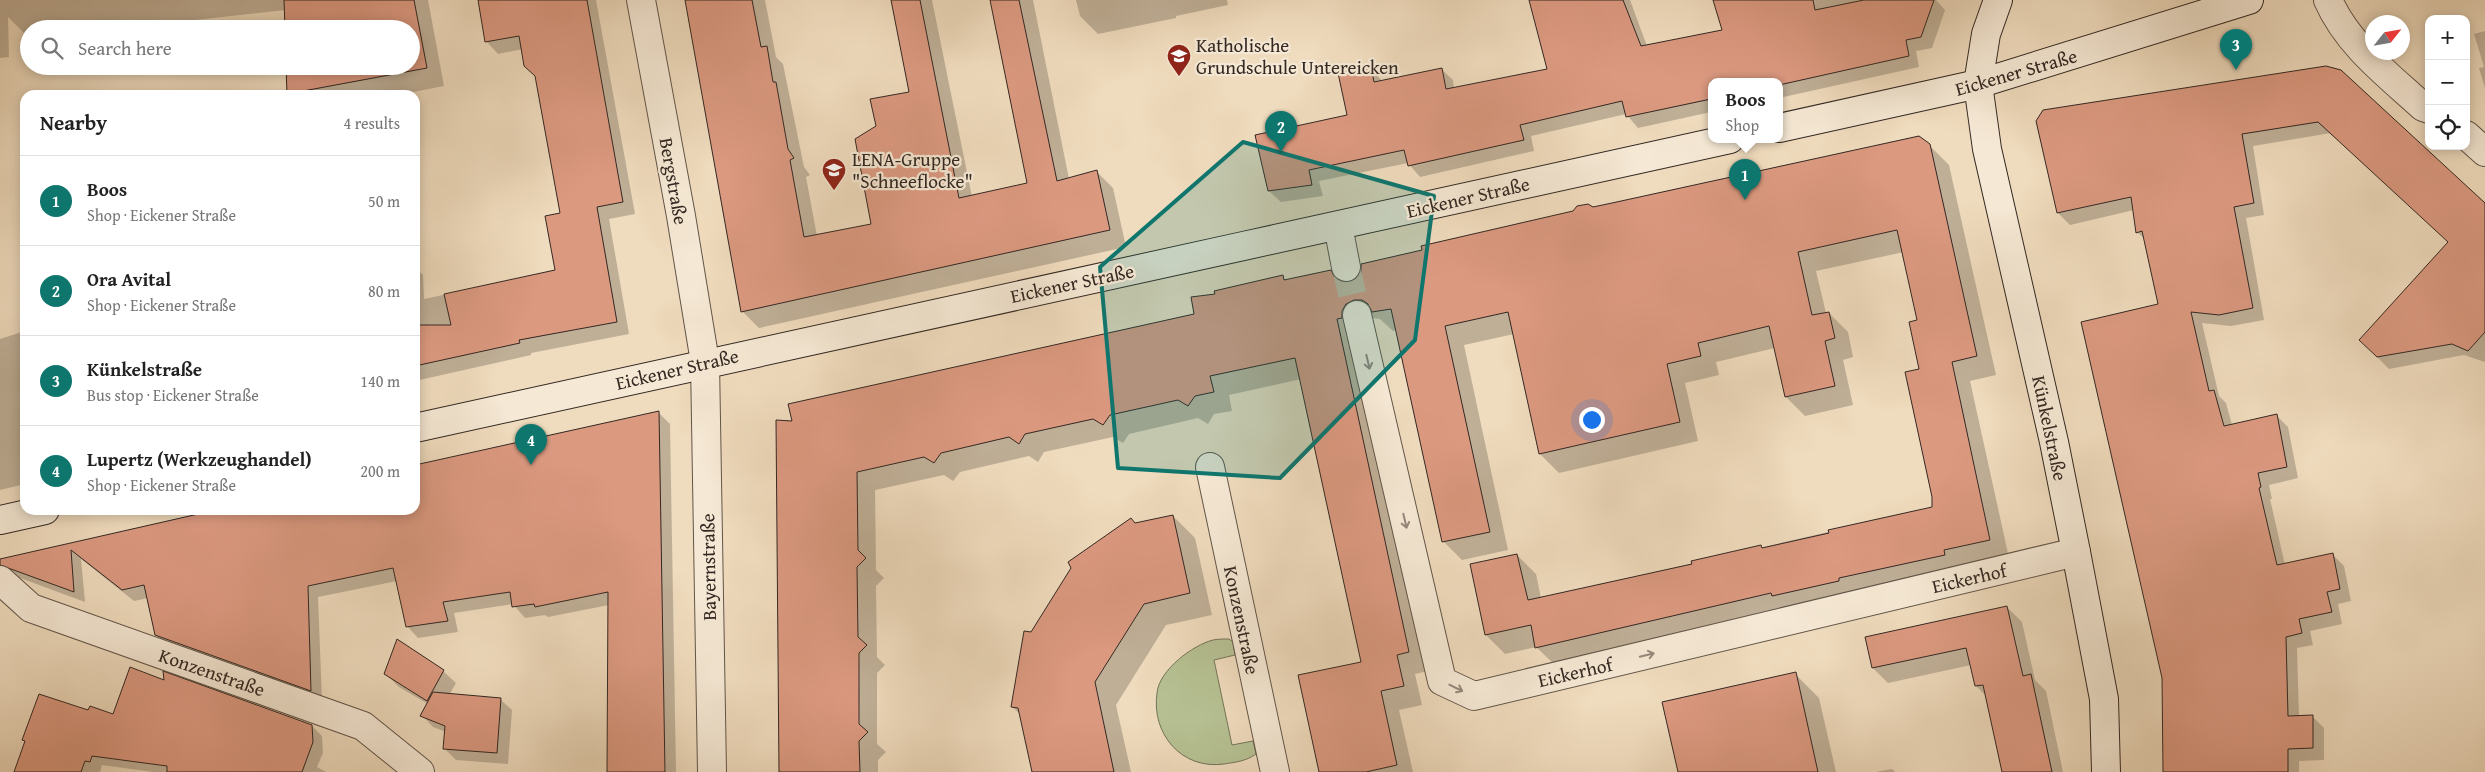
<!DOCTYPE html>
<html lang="en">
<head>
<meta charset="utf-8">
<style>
  :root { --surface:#fff; --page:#f2f2f2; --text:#222; --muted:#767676; --line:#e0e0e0; --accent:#0f766e }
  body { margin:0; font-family:"Gentium Book Plus",serif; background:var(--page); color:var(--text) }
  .controls { position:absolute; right:15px; top:15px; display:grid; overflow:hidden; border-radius:10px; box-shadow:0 2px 12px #0003 }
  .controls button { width:45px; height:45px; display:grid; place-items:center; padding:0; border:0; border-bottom:1px solid var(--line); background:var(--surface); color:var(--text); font:25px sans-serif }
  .compass { position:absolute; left:2365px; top:15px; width:45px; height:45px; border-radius:50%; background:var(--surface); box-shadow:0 2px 12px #0003; rotate:59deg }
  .you { position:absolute; left:1591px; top:419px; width:18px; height:18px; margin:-12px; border:4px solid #fff; border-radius:50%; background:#1a73e8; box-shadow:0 0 0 8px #1a73e833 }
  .badge { display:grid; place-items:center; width:32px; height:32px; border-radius:50%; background:var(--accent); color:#fff; font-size:16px; font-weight:700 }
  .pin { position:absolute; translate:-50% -41px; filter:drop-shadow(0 1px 2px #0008) }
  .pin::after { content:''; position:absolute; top:26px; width:18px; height:15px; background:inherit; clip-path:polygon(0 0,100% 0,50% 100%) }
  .popup { position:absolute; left:1708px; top:78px; width:75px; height:65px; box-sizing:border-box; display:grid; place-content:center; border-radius:10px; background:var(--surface); filter:drop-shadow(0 1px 4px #0005); font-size:16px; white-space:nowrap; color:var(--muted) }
  .popup b { font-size:19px; color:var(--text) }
  .popup::after { content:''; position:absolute; left:50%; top:100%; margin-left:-10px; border:10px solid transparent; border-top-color:var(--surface) }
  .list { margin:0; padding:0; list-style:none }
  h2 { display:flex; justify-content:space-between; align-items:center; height:65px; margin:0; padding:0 20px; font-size:21px }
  h2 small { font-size:16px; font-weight:400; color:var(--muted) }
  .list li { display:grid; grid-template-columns:32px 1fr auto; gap:15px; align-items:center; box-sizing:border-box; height:90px; padding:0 20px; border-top:1px solid var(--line) }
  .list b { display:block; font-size:19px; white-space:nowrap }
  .list p { margin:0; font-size:16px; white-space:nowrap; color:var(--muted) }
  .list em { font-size:16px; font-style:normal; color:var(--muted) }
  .icon { flex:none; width:28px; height:28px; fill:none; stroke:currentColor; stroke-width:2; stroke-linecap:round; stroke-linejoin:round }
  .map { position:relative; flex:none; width:2485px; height:772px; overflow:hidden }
  .search { position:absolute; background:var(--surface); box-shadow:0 2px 12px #0003; left:20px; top:20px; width:400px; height:55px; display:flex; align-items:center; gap:12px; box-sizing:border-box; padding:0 18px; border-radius:28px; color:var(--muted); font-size:19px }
  .panel { position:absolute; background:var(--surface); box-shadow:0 2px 12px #0003; left:20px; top:90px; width:400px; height:425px; border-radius:15px }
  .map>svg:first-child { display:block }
  .green { fill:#b6c193; stroke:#74745a }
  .shadow { fill:#0003 }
  .building { fill:#db9980; stroke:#332822 }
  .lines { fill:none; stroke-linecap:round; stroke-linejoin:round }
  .street-tunnel { stroke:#c9b79e; stroke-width:28; stroke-dasharray:28 14; stroke-linecap:butt }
  .street-casing { stroke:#625549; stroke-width:30 }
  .secondary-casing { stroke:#332822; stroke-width:30 }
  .street { stroke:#f5e8d4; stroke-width:28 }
  .secondary { stroke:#f5e8d4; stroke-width:28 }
  .oneway { stroke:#94887b }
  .marked { fill:#0f766e; fill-opacity:0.2; stroke:#0f766e; stroke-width:4; stroke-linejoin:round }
  .labels { text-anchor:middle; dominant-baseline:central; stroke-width:4.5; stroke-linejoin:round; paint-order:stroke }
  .poi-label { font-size:19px; fill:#332822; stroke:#f5e8d4; text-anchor:start }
  .street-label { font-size:19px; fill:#332822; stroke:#f5e8d4 }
</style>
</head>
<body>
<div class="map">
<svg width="2485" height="772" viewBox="0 0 2485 772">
  <rect width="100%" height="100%" fill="#efdbbd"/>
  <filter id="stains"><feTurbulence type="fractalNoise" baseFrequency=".004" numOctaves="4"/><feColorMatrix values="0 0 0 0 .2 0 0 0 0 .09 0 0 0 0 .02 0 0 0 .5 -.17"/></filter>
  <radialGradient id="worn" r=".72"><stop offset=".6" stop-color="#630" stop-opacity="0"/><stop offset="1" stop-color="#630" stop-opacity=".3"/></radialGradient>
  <!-- green -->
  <path class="green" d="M1229,639l4,3 2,13 -21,5 18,85 21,-4 3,13c-10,7 -19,8 -32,10 -42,6 -73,-30 -67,-71 2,-23 36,-48 56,-53 5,-1 11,-1 16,-1z"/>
  <!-- shadow -->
  <g class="shadow">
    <path d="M0,0h428l16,86 -46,9h-110l-1,-29h124v-37l-125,-19 -171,19h-86v9l-21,-21 1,40 -9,1z"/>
    <path d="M479,0h117l39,214 -26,5 20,115 -98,19v2l-116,26v-114l8,8 1,24 132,-28 5,-57 -25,-138 -13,-27 -25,5 -12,-13z"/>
    <path d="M686,0h79l11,57 7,7 21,103 6,8 -4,2 11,59 56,-11 4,-98 34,-34 -19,-93h40l40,197 57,-13 -38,-184h42l36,179 27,-8 17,17 13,59 -367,81 -17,-17z"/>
    <path d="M1076,0h151l1,5 -52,11v2l-78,16 -18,-18z"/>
    <path d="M1530,0h100l17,46 76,-15 -9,-31h222l9,10 -13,38 -16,3 3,16 -140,31v-17h-68v31l-73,16 -12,-14 -95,22 3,15 -114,26 -12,-14 -89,18 4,15 -42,6 -12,-11 80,-75 22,-48 11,13 59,-12 12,11 1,9 94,-19z"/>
    <path d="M2485,31v57l-6,-20 5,-1 -10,-33z"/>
    <path d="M2326,67l159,139v156l-21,-7 -75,14 -29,-29 89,-98 -118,-109 -78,13 11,69 -18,3 18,102 -33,6 -29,-3 17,73 7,7 6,22 44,-10 12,12 10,51 -29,7 3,14h-2l15,66 47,-11 12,12 7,35 -13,3 4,20 -32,7 3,14 -16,3 2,69h14l11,11v32l-25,1v11h-134l-5,-467 -15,-66 -8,-7 -3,-22 -64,15 -12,-12 -21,-92z"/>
    <path d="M1929,145l20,20 47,210 -26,6 39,177 -453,108 -20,-19 -31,7 -19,-19 31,-80 19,19 5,24 392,-90 -14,-187 -15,-69 -88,19 10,42h3l19,19 5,25 -10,3 10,45 -48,11 -19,-19 -11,-49 -59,14 3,13 -34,8 13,58 -139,32 -19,-19 -26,-120 -50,11 44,205 -46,10 -19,-19 -46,-211 -4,1 -13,-12 -8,-1 -7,5 63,348 -13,3 7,31 -23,5 14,62h-93l42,-109 -61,-284 -72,16 3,16 -18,3 -6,10 -10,-6 -69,16 -6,9 -10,-6 -69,15 -6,10 -9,-6 -69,16 -7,9 -9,-6 -69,15 1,80 8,8 -8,8 1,71 8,8 -8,8v71l9,8 -8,8v12h-98l14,-350 402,-107 21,-20 65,-18 5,4 43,-9 12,11h8l243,-75z"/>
    <path d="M25,331v153l-25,6v-151z"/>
    <path d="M659,413l11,11 6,348h-68l1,-167 -61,12 -3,-2 -20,3 -12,-14 -59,9 4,19 -40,6 -11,-12 -10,-45 -79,16 4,104 -154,-55 -12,-11 -8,-37 -14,3 -53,-42 4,43 -81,-30 -4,-3v-9l224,-50h191v-43z"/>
    <path d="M1173,516l22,22 17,77 -46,10 -50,80 15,67h-98l-12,-57 -9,-8 20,-74 104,-109z"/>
    <path d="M2007,607l15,15 13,58 11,11 17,81h-60l-16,-75 -11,-11 -5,-21 -83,18 -15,-15 -6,-30z"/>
    <path d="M443,671l13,12 -7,12 51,4 12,11 -4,54 -52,-4 -11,-11 1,-17 -13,-5 -11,-12 6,-11 -29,-17 -13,-13z"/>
    <path d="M1795,674l24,24 17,74h-157z"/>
    <path d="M166,681l146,45 10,10 1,17 -6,14 9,5h-173l-51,-7 -2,7h-85l11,-30 -3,-2 66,-28 25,4z"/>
    <path d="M1892,769l3,3h-19z"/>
  </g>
  <!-- building -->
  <g class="building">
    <path d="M284,0h130l13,68 -140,26 -1,-28h125v-37h-126z"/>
    <path d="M478,0h109l36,202 -26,5 20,115 -98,18 1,3 -105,23v-41h36l-7,-31 111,-24 -10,-54 15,-3 -25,-137 -11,-10 -5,-30 -34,6z"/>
    <path d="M685,0h67l9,47 6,-1 6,36h3l12,67 6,9 -4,2 14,77 67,-13 -16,-85 21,-13 -6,-27 39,-7 -18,-92h29l39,198 68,-15 -37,-183h29l38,181 40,-11 13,60 -369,82z"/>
    <path d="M1529,0h94l18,46 81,-16 -9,-30h100l2,10 49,-10h70l-13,37 -15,3 3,16 -130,29v-4h-68v18l-85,18 -4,-16 -102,24 4,15 -116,26 -4,-16 -95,20 3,15 -44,6 -13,-56 92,-20 -9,-42 33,-7 3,16 68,-14 4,21 101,-20z"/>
    <path d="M2326,66l15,4 144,133v129l-17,19 -16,-7 -75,13 -18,-17 89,-98 -130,-120 -76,12 12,69 -20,4 19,101 -34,7 -28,-3 18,79 5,-1 10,36 53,-12 10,53 -29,6 3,14 -2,1 18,77 56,-12 7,36 -13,3 5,20 -33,7 3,14 -16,4 2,79 25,-1v33l-25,1v23h-125l-1,-94 -81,-356 77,-18 -16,-73 -6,2 -5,-36 -74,16 -21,-92 7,-11z"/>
    <path d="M1919,136l11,8 47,212 -25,6 38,178 -46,10 1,5 -106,23v3l-67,15 -1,-3 -236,55 -4,-23 -46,10 -15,-71 47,-10 11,46 164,-36 -1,-3 70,-16 1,3 67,-15 -1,-3 104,-23v-10l-27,-125 14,-3 -10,-47 8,-2 -20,-90 -99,22 14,63 17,-3 6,26 -10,3 10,45 -50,11 -16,-71 -71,17 3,13 -34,8 13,58 -141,32 -31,-142 -63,14 45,206 -48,10 -51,-233 -19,3 -4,-8 -6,-4h-8l-8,4 -4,7v7l-5,1 72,333 -12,3 7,31 -23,5 16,74 -31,7h-47l-21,-97 63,-13 -66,-304 -85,18 4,16 -19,4 -7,10 -10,-6 -68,15 -7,10 -10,-6 -68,15 -6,10 -10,-7 -68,16 -7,10 -10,-6 -67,15 1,78 8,8 -9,9 1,70 9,8 -8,8v71l9,8 -9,9 1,31h-81l-3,-352 16,1 -4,-17 406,-90 -3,-17 24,-3 -1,-3 69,-16 1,5 47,-10 4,8 5,4h9l8,-4 4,-5v-9l61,-14 -1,-4 152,-35 4,-5 11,-2 5,3 19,-4z"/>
    <path d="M659,411l6,361h-58l1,-180 -73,15 -1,-3 -22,3 -2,-15 -67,10 5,19 -42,6 -13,-59 -85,18 3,105 -156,-56 -11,-50 -22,5 -51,-40 3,42 -74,-27v-6l216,-49h199v-45z"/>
    <path d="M1173,515l17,78 -46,11 -49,78 19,90h-82l-14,-64 -7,-1 13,-76 7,1 40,-64 -3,-6 63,-44 4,5z"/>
    <path d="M2007,606l16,70 8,-2 21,98h-50l-19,-87 -8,1 -9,-38 -94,20 -7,-31z"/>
    <path d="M397,639l47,31 -17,31 -43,-27z"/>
    <path d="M130,667l34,13 -1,-9 149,54 1,17 -11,30h-135v-6l-75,-10 -2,6 -5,-1 -4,11h-67l11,-31 -3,-1 17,-46 49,16 2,-4 23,8z"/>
    <path d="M1796,672l22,100h-140l-16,-70z"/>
    <path d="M433,692l68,6 -4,55 -54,-4 2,-23 -25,-10z"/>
  </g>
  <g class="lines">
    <!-- street-tunnel -->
    <path class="street-tunnel" d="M1346,267l11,48"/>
    <defs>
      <g id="street">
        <path d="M641,0l40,216 24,146 7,410"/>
        <path d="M2328,0c20,45 59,74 95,107l6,2"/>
        <path d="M2466,135l19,17"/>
        <path d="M1338,226l8,41"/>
        <path d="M1357,315l85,366 32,15 602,-144"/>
        <path d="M1210,467l65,305"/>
        <path d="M0,580l31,28 332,118 57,46"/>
      </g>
      <g id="secondary">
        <path d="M1998,0l-12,34 -8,50 9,65 67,293 22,110 28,147 2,73"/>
        <path d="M1779,128l199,-44 271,-84"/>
        <path d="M415,428c438,-99 877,-191 1315,-289"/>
        <path d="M0,520l45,-10"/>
      </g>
    </defs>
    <!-- street casing -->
    <use href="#street" class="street-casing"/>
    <!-- secondary casing -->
    <use href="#secondary" class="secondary-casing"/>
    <!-- street -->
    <use href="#street" class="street"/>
    <!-- secondary -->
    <use href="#secondary" class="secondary"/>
  </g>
  <!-- one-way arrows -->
  <defs><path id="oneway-shaft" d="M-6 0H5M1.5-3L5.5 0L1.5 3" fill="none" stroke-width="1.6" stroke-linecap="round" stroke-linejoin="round" transform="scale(1.25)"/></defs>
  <g class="oneway">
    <use href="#oneway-shaft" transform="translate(1368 362) rotate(77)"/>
    <use href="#oneway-shaft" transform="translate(1405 521) rotate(77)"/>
    <use href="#oneway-shaft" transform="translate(1647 655) rotate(-14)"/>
    <use href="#oneway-shaft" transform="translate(1456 688) rotate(26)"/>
  </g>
  <!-- marked area -->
  <path class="marked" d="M1243,142l191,54 -19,144 -135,138 -162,-10 -18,-201z"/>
  <!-- icons -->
  <defs>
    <symbol id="school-pin" viewBox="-11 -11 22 30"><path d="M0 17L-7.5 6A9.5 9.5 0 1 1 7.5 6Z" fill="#8f2418" stroke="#f5e8d4"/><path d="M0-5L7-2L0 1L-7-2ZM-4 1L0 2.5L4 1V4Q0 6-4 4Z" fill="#fff"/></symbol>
  </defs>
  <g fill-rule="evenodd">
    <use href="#school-pin" x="1165" y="42" width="28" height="38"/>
    <use href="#school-pin" x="820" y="156" width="28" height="38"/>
  </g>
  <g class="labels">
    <!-- poi labels -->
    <g class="poi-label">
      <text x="1196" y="45">Katholische<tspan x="1196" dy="22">Grundschule Untereicken</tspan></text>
      <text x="852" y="159">LENA-Gruppe<tspan x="852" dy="22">"Schneeflocke"</tspan></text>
    </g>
    <!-- street labels -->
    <g class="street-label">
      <text transform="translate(2016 72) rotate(-16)">Eickener Straße</text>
      <text transform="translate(674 181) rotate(80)">Bergstraße</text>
      <text transform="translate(1468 197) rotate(-13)">Eickener Straße</text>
      <text transform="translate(1072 283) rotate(-12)">Eickener Straße</text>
      <text transform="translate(677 369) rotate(-13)">Eickener Straße</text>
      <text transform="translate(2050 428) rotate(78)">Künkelstraße</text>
      <text transform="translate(708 567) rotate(-91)">Bayernstraße</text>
      <text transform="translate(1969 578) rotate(-13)">Eickerhof</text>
      <text transform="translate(1242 620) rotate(78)">Konzenstraße</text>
      <text transform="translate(212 672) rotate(19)">Konzenstraße</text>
      <text transform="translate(1575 672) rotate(-13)">Eickerhof</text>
    </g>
  </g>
  <rect width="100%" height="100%" filter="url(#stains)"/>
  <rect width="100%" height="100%" fill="url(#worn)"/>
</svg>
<div class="controls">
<button>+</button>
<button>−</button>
<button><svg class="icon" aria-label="locate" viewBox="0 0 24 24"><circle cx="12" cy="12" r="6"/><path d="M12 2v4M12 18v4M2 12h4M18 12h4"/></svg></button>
</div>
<svg class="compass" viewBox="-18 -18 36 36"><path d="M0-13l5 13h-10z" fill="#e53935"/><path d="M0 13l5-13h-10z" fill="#767676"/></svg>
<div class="you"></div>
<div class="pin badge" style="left:1745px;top:200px">1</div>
<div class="popup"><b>Boos</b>Shop</div>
<div class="pin badge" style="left:1281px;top:152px">2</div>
<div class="pin badge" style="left:2236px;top:70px">3</div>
<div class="pin badge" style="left:531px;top:465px">4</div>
<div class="search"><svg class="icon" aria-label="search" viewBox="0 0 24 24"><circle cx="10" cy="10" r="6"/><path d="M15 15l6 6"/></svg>Search here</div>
<section class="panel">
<h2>Nearby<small>4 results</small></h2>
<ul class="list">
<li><span class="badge">1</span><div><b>Boos</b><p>Shop · Eickener Straße</p></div><em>50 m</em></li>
<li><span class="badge">2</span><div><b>Ora Avital</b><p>Shop · Eickener Straße</p></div><em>80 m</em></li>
<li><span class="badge">3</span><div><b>Künkelstraße</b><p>Bus stop · Eickener Straße</p></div><em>140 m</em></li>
<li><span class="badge">4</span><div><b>Lupertz (Werkzeughandel)</b><p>Shop · Eickener Straße</p></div><em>200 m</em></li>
</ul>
</section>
</div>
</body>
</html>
